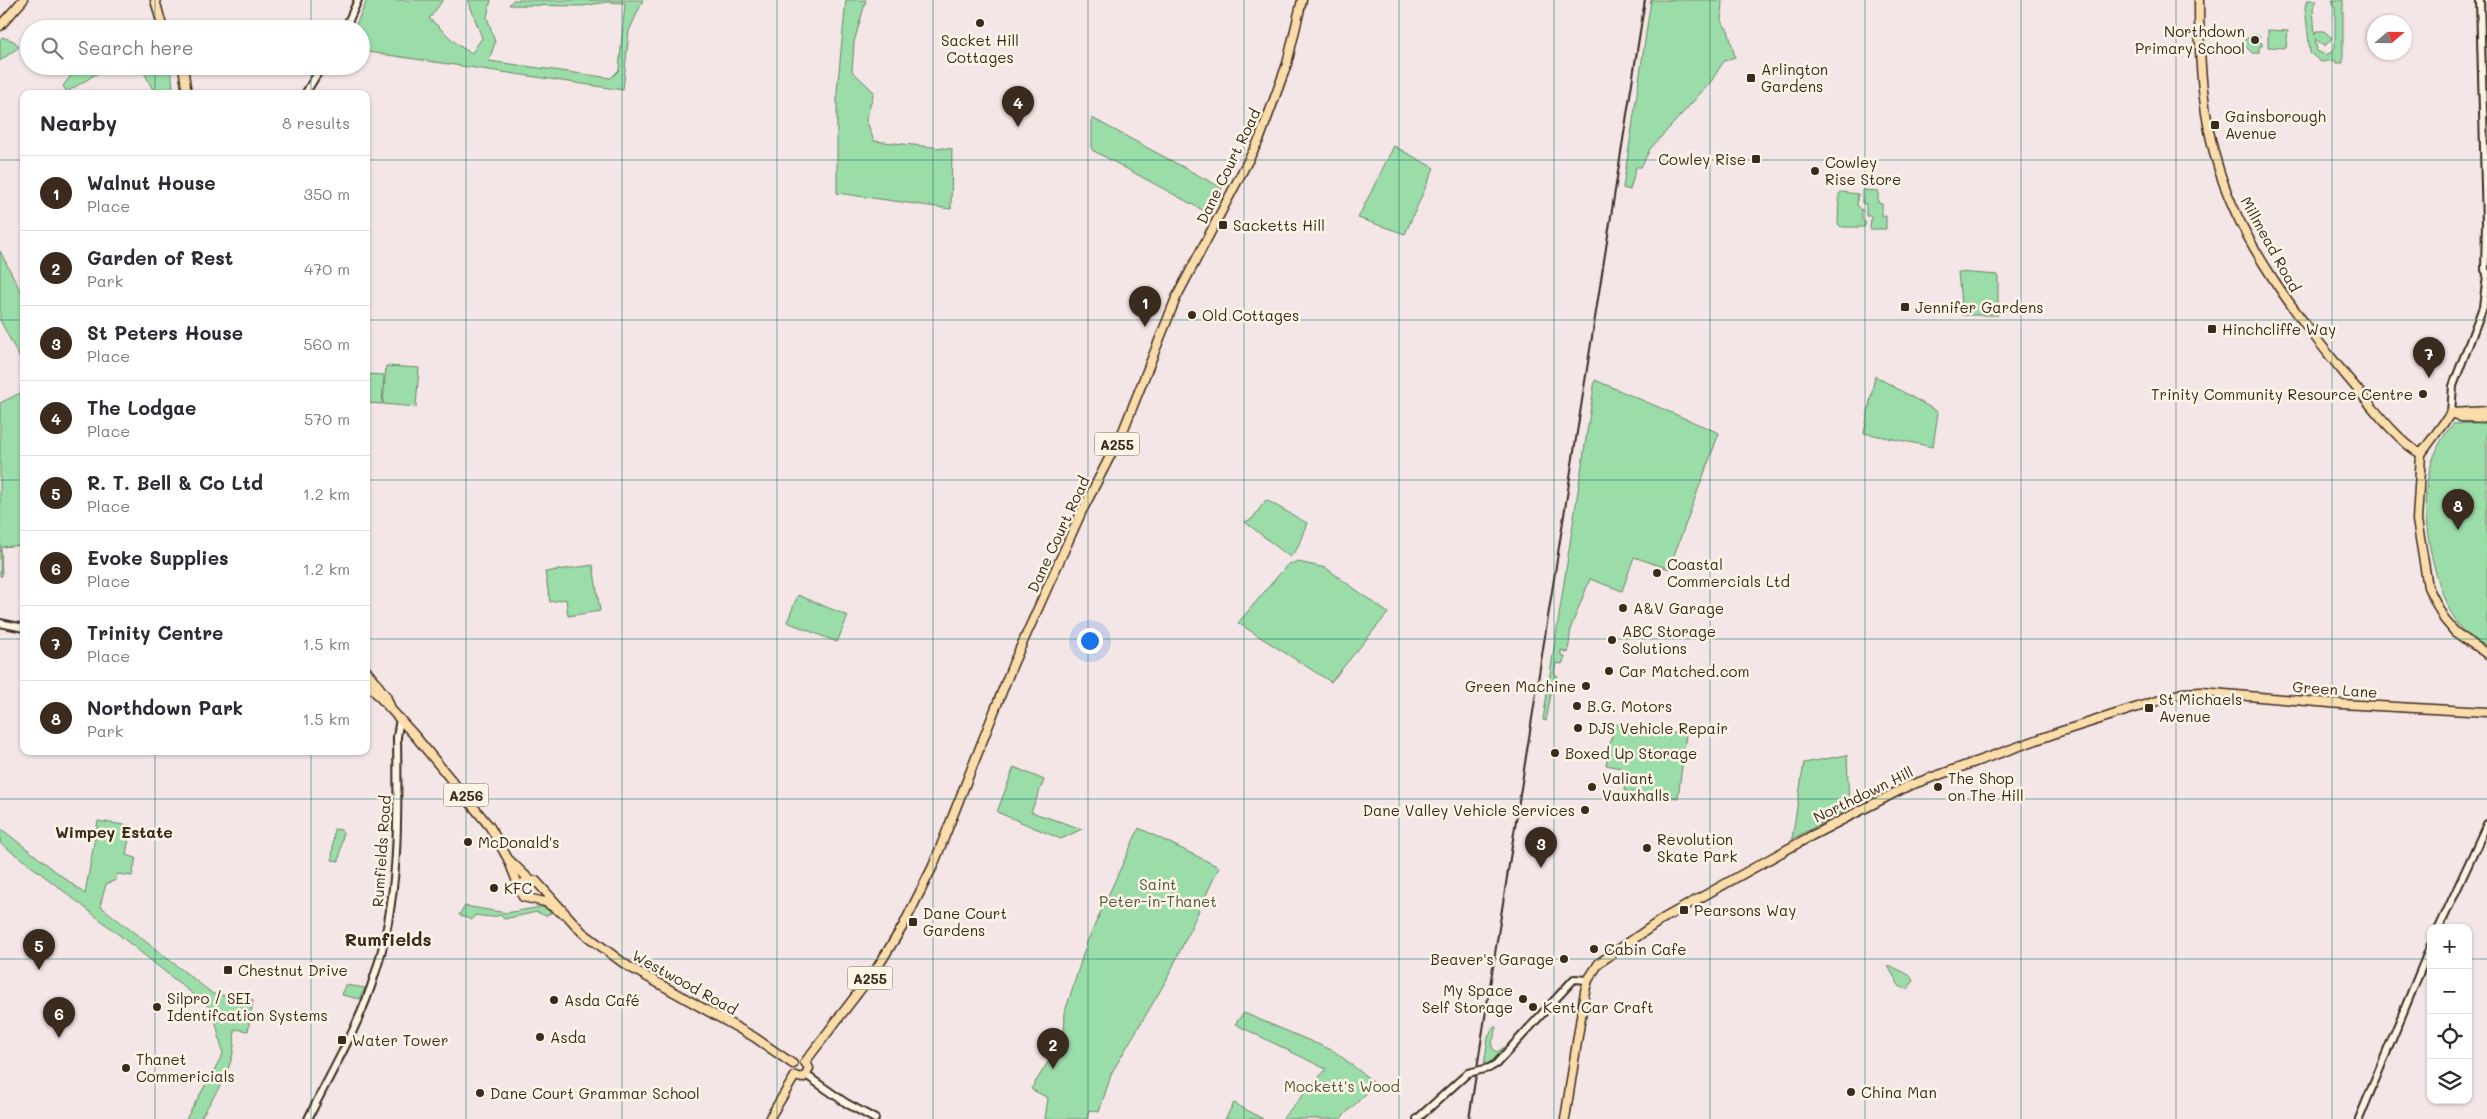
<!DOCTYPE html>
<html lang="en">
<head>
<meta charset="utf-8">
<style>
  :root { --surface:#fff; --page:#f7f7f7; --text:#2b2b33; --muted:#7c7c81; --line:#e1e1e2; --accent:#3b2a1e }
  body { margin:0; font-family:Mali,sans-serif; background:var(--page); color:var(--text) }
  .controls { position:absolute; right:15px; bottom:15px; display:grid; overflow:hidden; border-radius:10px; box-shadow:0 1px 4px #0004 }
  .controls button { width:45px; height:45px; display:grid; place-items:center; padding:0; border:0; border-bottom:1px solid var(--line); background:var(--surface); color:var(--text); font:25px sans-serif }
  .compass { position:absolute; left:2367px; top:15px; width:45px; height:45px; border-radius:50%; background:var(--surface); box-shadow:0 1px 4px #0004; rotate:70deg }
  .you { position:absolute; left:1089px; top:640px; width:18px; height:18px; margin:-12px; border:4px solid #fff; border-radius:50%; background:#1a73e8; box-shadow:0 0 0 8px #1a73e833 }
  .badge { display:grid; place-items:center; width:32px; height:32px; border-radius:50%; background:var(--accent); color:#fff; font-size:16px; font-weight:700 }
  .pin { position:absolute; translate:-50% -41px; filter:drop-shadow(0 1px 2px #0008) }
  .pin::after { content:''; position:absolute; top:26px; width:18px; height:15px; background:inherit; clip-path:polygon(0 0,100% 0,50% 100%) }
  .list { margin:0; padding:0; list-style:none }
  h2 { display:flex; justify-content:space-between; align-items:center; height:65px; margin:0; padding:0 20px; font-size:21px }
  h2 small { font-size:16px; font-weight:400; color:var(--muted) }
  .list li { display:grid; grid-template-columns:32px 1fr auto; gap:15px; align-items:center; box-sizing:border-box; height:75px; padding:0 20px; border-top:1px solid var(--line) }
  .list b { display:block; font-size:19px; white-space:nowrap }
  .list p { margin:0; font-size:16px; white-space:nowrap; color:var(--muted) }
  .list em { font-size:16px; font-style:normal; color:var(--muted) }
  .icon { flex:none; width:28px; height:28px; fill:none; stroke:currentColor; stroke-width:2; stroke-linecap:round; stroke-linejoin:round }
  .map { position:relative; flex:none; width:2487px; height:1119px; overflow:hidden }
  .search { position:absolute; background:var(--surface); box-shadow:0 1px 4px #0004; left:20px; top:20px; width:350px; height:55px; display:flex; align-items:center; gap:12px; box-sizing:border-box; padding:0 18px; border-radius:28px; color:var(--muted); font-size:19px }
  .panel { position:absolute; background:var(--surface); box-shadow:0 1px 4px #0004; left:20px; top:90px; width:350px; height:665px; border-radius:10px }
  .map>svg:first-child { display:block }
  .green { fill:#9adda9; stroke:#6a8464 }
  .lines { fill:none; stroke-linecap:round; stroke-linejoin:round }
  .minor-casing { stroke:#3b2a1e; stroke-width:10 }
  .major-casing { stroke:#3b2a1e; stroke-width:11 }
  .minor { stroke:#fcf5e5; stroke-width:6 }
  .major { stroke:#fbddab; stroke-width:8 }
  .rail { stroke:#3b2a1e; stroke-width:2 }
  .minor-bridge-casing { stroke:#3b2a1e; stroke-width:10; stroke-linecap:butt }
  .minor-bridge { stroke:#fcf5e5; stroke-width:6 }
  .grid { fill:none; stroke:#0f766e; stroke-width:1; stroke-opacity:0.55 }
  .poi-dot { fill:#3b2a1e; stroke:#fcf5e5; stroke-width:2 }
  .labels { text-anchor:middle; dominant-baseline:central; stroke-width:5; stroke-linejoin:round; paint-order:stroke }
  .shield { fill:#fcf5e5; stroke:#75675a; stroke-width:1 }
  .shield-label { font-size:14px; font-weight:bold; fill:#3b2a1e }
  .poi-label { font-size:15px; fill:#3b2a1e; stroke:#fcf5e5; text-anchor:start }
  .street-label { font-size:15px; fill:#3b2a1e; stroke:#fcf5e5 }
  .park-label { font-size:15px; fill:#535741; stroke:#fcf5e5 }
  .neighbourhood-label { font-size:16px; font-weight:bold; fill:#3b2a1e; stroke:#fcf5e5 }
  .quarter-label { font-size:18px; font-weight:bold; fill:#3b2a1e; stroke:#fcf5e5 }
</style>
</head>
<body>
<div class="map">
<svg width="2487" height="1119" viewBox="0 0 2487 1119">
  <rect width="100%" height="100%" fill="#f4e5e7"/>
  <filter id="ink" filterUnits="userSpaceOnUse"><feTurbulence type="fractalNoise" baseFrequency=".02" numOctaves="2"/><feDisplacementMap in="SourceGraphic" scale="10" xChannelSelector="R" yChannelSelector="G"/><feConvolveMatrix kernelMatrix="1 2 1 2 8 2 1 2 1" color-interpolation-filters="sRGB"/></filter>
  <g filter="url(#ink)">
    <!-- green -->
    <g class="green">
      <path d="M367,0h76l-14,19c16,11 24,26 43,34l10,-15 -14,-38h23l-4,17 8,25 -6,19 122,17 8,-8 6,-67 -17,-1 -26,4 -73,-1 4,-5h130l-14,31 -6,59 -262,-39v-22h-7z"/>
      <path d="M846,0h20l-12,42 -2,29 22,21 -8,27 8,22 78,8 -1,60 -114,-16v-101z"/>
      <path d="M1651,0h71l-1,21 7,9 7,27 -11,4 -14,22 -60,66 -9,18h-5l-6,23 -7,-2z"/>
      <path d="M2307,0h10l-4,8 2,27 1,-4h8l8,7 -7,8 -10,-7 2,12 8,4 7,-3 3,-5v-39l-3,-8h11v63h-7l-1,-3 -14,2 -11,-9 -5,-46z"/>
      <path d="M2268,30l20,1 -2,17 -18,-1z"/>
      <path d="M2253,35h6v7l3,1v3l-3,1v6h-7l-7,-7h-4l1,-4z"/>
      <path d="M2,37l12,4 5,6 -19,14v-21z"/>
      <path d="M78,66h31l-42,26 -4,-6z"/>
      <path d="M141,66h27l4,11 1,13 -5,4h-13z"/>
      <path d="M1092,118l130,70 -12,26 -118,-64z"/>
      <path d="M1394,146l40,22 -29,66 -47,-16z"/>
      <path d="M1862,190l16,1v12l4,1v12h4v13h-16l1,-13h-5v-12l-4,-1z"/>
      <path d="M1841,192l17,2 -1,11 5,5v10l4,3 -2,4h-23l-3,-3 1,-30z"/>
      <path d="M0,251l24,47v68l-24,-46z"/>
      <path d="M1958,272l40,3v40h-36z"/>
      <path d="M386,366l33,2 -3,39 -33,-3z"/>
      <path d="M366,374l18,1 -2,29 -16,-1z"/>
      <path d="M1875,376l63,36 -5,35 -69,-14z"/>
      <path d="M1595,380l124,53 -50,136 -35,-12 -12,34 -32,-12 -19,48 -3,26 -7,-3v5l4,2 -3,7 -6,-1 -2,10 4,3 -3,12h-3l-6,33 -3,-1z"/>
      <path d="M24,391v154l-23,2 1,29h-2v-173z"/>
      <path d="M2487,422v224c-7,-4 -18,-8 -23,-14 -26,-28 -42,-104 -38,-142 3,-24 11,-48 27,-66z"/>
      <path d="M1266,500l41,23 -10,26 -7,8 -45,-35 7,-3z"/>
      <path d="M1298,562l28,6 62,45 -57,69 -93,-59 50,-59z"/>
      <path d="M593,565l7,46 -32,5 -2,-17 -16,3 -5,-30z"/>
      <path d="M798,595l50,21 -11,26 -50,-20z"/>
      <path d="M1614,724l72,10 -8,64 -53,-7 -4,-23 -15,-3z"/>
      <path d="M1847,755l2,54 -57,30 12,-76z"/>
      <path d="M1014,767l30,13 -13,32 51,17 -21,10 -64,-27z"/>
      <path d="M98,821l33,5 -5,29 10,3 -4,18 -15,-2 -1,6 -10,4 -6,22 113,88 40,6 -5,31 -14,-2c4,35 -17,61 -34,90h-14l37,-65 -10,-44c-71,-56 -140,-114 -213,-167v-15l85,66z"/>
      <path d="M1139,828l80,39 -52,112 -55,93 -13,40 -10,-2 -2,9h-42l3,-21 -17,-9 33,-52 1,-25 22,-70z"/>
      <path d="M334,829l7,1 2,3 -4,28 -7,-1z"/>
      <path d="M465,906l41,7 35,-6 5,1 5,5 -5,3 -9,-4 -33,7 -2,-4 -11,2 -16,-2 -3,5 -13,-5z"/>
      <path d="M1889,965l22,11 2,6 -6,7 -7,-2 -12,-21z"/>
      <path d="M346,985l19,3 -5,11 -18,-4z"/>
      <path d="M1244,1013l90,38 42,33 -36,35h-58l44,-50 -91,-45z"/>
      <path d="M1493,1027h3c1,9 -7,14 -3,22l4,3 14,-9 -20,20 -7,3 4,-28z"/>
      <path d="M1234,1103l29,16h-38z"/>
    </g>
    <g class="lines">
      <defs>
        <g id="minor">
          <path d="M2480,0l6,223 -1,47 2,3"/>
          <path d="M345,29l13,-29"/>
          <path d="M305,94l17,-28"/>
          <path d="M2451,413l2,-27 30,-79 4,-32"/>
          <path d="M0,623l24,5"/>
          <path d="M2439,928l48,-104"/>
          <path d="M1489,1068l7,-4 78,-85 14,1"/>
          <path d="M806,1075l40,28 29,16"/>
          <path d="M308,1119c23,-47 52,-94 67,-145 25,-76 23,-158 22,-237l3,-19"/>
          <path d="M1417,1119l51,-46"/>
          <path d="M2359,1119l72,-174"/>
        </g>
        <g id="major">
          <path d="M155,0l8,29"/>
          <path d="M2199,0c0,57 3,119 21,173 24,74 79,146 128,205 19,22 49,63 73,76"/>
          <path d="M0,26l23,-26"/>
          <path d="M183,66l4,28"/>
          <path d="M2451,413l-30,41 -4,66 11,67 16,32 11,13 32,22"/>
          <path d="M2451,413l10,4 26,1"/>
          <path d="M2453,413l34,-2"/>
          <path d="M366,670l20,26 4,10"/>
          <path d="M366,682l50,55 74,90 18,32 15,38 22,5 17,11"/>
          <path d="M509,860l20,19"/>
          <path d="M520,887l6,-7 10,1 46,51 44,33 128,72 39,27"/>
          <path d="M805,1062l72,-94 26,-42 30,-60 80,-202 68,-151 42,-82 53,-133 84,-160 27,-74 15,-64"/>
          <path d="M795,1076l7,2 4,-3 3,-7 -4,-6"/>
          <path d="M769,1119l26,-43"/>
          <path d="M1565,1119l20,-128 3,-11 11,-17 65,-45 147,-82 97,-50 148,-53 126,-40 20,-1 139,12 146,8"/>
        </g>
      </defs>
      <!-- minor casing -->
      <use href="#minor" class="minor-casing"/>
      <!-- major casing -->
      <use href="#major" class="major-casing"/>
      <!-- minor -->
      <use href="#minor" class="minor"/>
      <!-- major -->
      <use href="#major" class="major"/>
      <!-- rail -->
      <path class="rail" d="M1469,1119l176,-1119"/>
      <defs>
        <path id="minor-bridge" d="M1468,1073l21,-5"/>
      </defs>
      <!-- minor-bridge casing -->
      <use href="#minor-bridge" class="minor-bridge-casing"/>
      <!-- minor-bridge -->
      <use href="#minor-bridge" class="minor-bridge"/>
    </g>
  </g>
  <!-- grid -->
  <path class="grid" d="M155,0v29M311,0v29M466,0v1119M622,0v1119M777,0v1119M933,0v1119M1088,0v1119M1244,0v1119M1399,0v1119M1554,0v1119M1710,0v1119M1865,0v1119M2021,0v1119M2176,0v1119M2332,0v1119M155,66v28M311,66v28M0,160h24M366,160h2121M0,320h24M366,320h2121M0,480h24M366,480h2121M0,639h24M366,639h2121M155,751v368M311,751v368M0,799h2487M0,959h2431M2468,959h19"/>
  <!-- markers -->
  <g class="poi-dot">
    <circle cx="980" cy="23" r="5"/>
    <circle cx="2255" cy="40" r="5"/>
    <rect x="1746" y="73" width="10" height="10" rx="2.5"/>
    <rect x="2210" y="120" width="10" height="10" rx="2.5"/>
    <rect x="1751" y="154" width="10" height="10" rx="2.5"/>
    <circle cx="1815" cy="171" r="5"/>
    <rect x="1218" y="220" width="10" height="10" rx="2.5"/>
    <rect x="1900" y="302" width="10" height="10" rx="2.5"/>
    <circle cx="1192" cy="315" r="5"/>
    <rect x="2207" y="324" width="10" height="10" rx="2.5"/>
    <circle cx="2423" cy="394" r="5"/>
    <circle cx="1657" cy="573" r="5"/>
    <circle cx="1623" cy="608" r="5"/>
    <circle cx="1612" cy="640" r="5"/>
    <circle cx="1609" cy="671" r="5"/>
    <circle cx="1586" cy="686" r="5"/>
    <circle cx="1577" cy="706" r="5"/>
    <rect x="2144" y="703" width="10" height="10" rx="2.5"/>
    <circle cx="1578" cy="728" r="5"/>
    <circle cx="1555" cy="753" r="5"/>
    <circle cx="1592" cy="787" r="5"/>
    <circle cx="1938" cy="787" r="5"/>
    <circle cx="1585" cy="810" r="5"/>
    <circle cx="468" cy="842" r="5"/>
    <circle cx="1647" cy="848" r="5"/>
    <circle cx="494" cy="888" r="5"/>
    <rect x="1679" y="905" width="10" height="10" rx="2.5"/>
    <rect x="908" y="917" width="10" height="10" rx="2.5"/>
    <circle cx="1594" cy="949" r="5"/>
    <circle cx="1564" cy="959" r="5"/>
    <rect x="223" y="965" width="10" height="10" rx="2.5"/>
    <circle cx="1523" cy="999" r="5"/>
    <circle cx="554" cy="1000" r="5"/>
    <circle cx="157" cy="1007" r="5"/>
    <circle cx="1533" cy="1007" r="5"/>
    <circle cx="540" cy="1037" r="5"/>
    <rect x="337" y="1035" width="10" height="10" rx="2.5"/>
    <circle cx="126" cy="1068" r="5"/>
    <circle cx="1851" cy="1092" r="5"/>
    <circle cx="480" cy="1093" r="5"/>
  </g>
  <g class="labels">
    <!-- shield labels -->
    <g class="shield">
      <rect x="1094.5" y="432.5" width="45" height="23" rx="4"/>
      <rect x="443.5" y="783.5" width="45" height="23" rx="4"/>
      <rect x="847.5" y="966.5" width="45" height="23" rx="4"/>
    </g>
    <g class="shield-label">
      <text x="1117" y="444">A255</text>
      <text x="466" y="795">A256</text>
      <text x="870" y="978">A255</text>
    </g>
    <!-- poi labels -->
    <g class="poi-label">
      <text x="2245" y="31" text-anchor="end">Northdown<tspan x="2245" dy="17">Primary School</tspan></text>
      <text x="980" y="40" text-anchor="middle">Sacket Hill<tspan x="980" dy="17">Cottages</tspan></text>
      <text x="1761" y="69">Arlington<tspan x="1761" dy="17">Gardens</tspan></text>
      <text x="2225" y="116">Gainsborough<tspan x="2225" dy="17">Avenue</tspan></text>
      <text x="1746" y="159" text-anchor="end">Cowley Rise</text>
      <text x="1825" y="162">Cowley<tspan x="1825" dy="17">Rise Store</tspan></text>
      <text x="1233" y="225">Sacketts Hill</text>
      <text x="1915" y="307">Jennifer Gardens</text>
      <text x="1202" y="315">Old Cottages</text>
      <text x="2222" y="329">Hinchcliffe Way</text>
      <text x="2413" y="394" text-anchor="end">Trinity Community Resource Centre</text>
      <text x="1667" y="564">Coastal<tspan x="1667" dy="17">Commercials Ltd</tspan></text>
      <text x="1633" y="608">A&amp;V Garage</text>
      <text x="1622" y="631">ABC Storage<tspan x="1622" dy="17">Solutions</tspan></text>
      <text x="1619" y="671">Car Matched.com</text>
      <text x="1576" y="686" text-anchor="end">Green Machine</text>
      <text x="2159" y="699">St Michaels<tspan x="2159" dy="17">Avenue</tspan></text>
      <text x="1587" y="706">B.G. Motors</text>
      <text x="1588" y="728">DJS Vehicle Repair</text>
      <text x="1565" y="753">Boxed Up Storage</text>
      <text x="1602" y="778">Valiant<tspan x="1602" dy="17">Vauxhalls</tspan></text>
      <text x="1948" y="778">The Shop<tspan x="1948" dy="17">on The Hill</tspan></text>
      <text x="1575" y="810" text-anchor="end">Dane Valley Vehicle Services</text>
      <text x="1657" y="839">Revolution<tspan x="1657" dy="17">Skate Park</tspan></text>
      <text x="478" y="842">McDonald's</text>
      <text x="504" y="888">KFC</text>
      <text x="1694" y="910">Pearsons Way</text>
      <text x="923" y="913">Dane Court<tspan x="923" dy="17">Gardens</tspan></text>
      <text x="1604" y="949">Cabin Cafe</text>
      <text x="1554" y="959" text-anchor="end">Beaver's Garage</text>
      <text x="238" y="970">Chestnut Drive</text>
      <text x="1513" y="990" text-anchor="end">My Space<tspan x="1513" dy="17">Self Storage</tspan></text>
      <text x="167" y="998">Silpro / SEI<tspan x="167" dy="17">Identifcation Systems</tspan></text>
      <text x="564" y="1000">Asda Café</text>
      <text x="1543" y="1007">Kent Car Craft</text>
      <text x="550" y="1037">Asda</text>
      <text x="352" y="1040">Water Tower</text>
      <text x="136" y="1059">Thanet<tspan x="136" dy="17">Commericials</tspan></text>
      <text x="1861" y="1092">China Man</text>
      <text x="490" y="1093">Dane Court Grammar School</text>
    </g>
    <!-- street labels -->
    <g class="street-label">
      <text transform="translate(1228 166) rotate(-64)">Dane Court Road</text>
      <text transform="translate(2271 244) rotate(61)">Millmead Road</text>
      <text transform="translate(1058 534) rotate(-65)">Dane Court Road</text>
      <text transform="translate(2335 689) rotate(4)">Green Lane</text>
      <text transform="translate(1863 794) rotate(-26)">Northdown Hill</text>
      <text transform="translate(381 851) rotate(-86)">Rumfields Road</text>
      <text transform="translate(685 982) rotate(29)">Westwood Road</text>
    </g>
    <!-- park labels -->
    <g class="park-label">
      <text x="1158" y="884">Saint<tspan x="1158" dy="17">Peter-in-Thanet</tspan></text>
      <text x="1342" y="1086">Mockett's Wood</text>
    </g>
    <!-- neighbourhood labels -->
    <g class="neighbourhood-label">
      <text x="114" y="831">Wimpey Estate</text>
    </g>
    <!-- quarter labels -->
    <g class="quarter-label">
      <text x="388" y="939">Rumfields</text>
    </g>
  </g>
</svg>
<div class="controls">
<button>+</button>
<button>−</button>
<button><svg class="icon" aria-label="locate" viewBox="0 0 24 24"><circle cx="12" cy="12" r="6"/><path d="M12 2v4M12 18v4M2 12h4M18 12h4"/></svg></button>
<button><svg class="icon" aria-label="layers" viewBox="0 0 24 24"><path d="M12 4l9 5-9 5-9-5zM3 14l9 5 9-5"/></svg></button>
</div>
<svg class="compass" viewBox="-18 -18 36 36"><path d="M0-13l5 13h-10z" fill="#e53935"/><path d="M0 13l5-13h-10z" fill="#7c7c81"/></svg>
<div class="you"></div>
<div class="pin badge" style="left:1145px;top:327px">1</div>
<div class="pin badge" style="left:1053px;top:1069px">2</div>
<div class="pin badge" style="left:1541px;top:868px">3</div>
<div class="pin badge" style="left:1018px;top:127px">4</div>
<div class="pin badge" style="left:39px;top:970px">5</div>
<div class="pin badge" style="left:59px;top:1038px">6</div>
<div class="pin badge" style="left:2429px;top:378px">7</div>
<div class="pin badge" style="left:2458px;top:530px">8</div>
<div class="search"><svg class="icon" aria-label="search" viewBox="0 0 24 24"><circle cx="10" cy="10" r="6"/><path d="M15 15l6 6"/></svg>Search here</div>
<section class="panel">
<h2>Nearby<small>8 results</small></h2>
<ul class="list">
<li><span class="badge">1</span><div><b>Walnut House</b><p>Place</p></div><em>350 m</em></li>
<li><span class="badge">2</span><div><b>Garden of Rest</b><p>Park</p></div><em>470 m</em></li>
<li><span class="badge">3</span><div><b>St Peters House</b><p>Place</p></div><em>560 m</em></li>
<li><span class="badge">4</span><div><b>The Lodgae</b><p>Place</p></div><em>570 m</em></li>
<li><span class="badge">5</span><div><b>R. T. Bell &amp; Co Ltd</b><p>Place</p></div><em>1.2 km</em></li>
<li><span class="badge">6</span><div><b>Evoke Supplies</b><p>Place</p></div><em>1.2 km</em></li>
<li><span class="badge">7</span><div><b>Trinity Centre</b><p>Place</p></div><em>1.5 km</em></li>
<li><span class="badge">8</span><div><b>Northdown Park</b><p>Park</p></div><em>1.5 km</em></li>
</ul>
</section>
</div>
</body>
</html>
